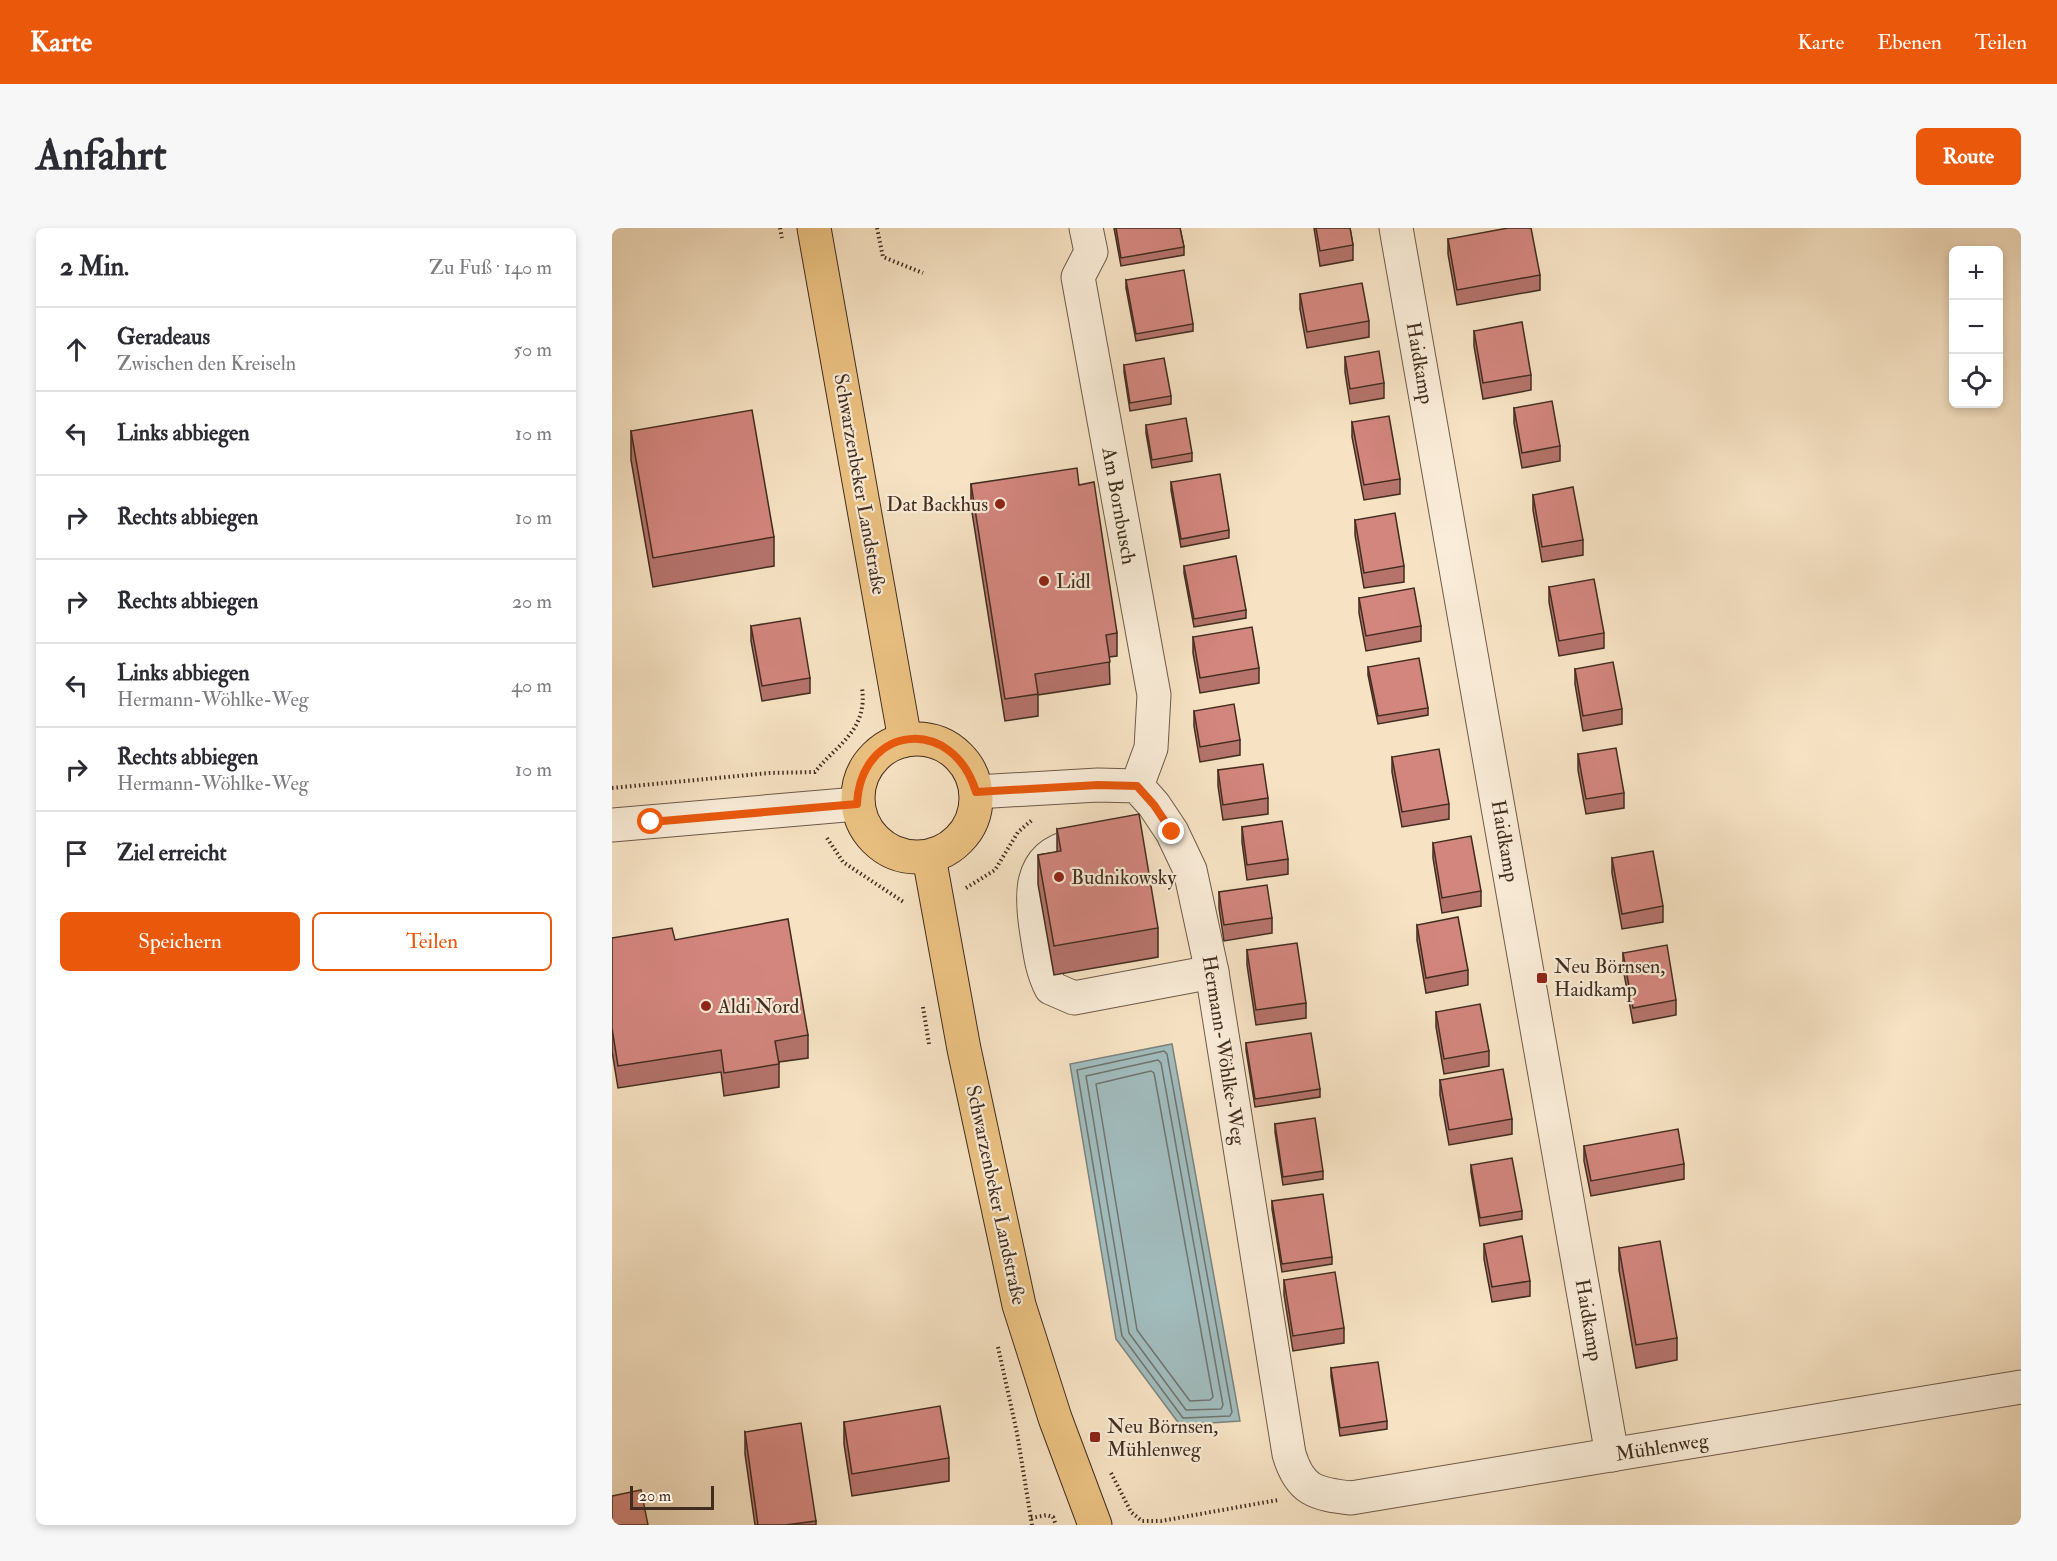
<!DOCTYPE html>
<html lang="de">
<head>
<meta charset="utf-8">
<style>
  :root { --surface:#fff; --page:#f7f7f7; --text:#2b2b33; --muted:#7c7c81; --line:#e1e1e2; --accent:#ea580c }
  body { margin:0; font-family:"IM FELL Double Pica",serif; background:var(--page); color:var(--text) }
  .controls { position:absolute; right:18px; top:18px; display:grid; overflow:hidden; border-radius:9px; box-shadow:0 3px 9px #0003 }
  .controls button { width:54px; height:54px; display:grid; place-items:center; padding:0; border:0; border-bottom:2px solid var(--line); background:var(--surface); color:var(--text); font:30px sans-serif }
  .scale { position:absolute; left:18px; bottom:15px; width:84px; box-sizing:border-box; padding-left:6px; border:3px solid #412d20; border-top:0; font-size:16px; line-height:21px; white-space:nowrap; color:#412d20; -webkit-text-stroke:4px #faedd9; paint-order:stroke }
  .stop { position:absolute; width:18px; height:18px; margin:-14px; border:4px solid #ea580c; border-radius:50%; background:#fff }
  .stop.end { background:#ea580c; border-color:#fff; box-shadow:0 2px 6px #0008 }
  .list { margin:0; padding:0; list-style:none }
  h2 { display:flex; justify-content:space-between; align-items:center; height:78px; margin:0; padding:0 24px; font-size:26px }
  h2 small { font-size:20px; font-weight:400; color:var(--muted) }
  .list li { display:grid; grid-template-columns:39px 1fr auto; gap:18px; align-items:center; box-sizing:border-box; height:84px; padding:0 24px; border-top:2px solid var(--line) }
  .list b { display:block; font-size:22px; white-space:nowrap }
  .list p { margin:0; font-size:20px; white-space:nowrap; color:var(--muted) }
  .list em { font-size:20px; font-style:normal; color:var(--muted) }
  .actions { display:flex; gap:12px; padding:18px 24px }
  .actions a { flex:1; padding:14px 0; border:2px solid var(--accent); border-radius:9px; text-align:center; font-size:21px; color:var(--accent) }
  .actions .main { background:var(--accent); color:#fff }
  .icon { flex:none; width:33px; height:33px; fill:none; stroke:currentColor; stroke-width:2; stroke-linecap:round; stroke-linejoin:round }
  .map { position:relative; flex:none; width:1409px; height:1297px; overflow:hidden; border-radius:9px }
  header { display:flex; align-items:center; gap:36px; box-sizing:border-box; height:84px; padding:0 30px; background:var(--accent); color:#fff }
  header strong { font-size:28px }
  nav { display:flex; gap:33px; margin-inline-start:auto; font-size:21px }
  .intro { display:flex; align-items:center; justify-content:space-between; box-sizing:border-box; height:144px; padding:0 36px }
  h1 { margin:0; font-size:42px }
  .button { padding:15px 27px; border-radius:9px; background:var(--accent); color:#fff; font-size:21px; font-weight:700 }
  main { display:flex; gap:36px; padding:0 36px }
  aside { flex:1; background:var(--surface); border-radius:9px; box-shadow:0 3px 9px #0003 }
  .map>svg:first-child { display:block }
  .water { fill:#a1bcbd; stroke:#7b837e; stroke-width:1.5 }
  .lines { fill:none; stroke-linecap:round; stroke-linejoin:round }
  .shore { stroke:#71746e; stroke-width:1.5 }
  .minor-casing { stroke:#6e5a49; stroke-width:35 }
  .major-casing { stroke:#412d20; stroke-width:35 }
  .path { stroke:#412d20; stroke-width:4; stroke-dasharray:1.5 3; stroke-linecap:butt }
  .minor { stroke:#faedd9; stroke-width:33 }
  .major { stroke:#ecc282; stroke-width:33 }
  .wall { fill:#b5736c; stroke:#412d20; stroke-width:1.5 }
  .building { fill:#d3867e; stroke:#412d20; stroke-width:1.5 }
  .route { stroke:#ea580c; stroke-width:8 }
  .poi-dot { fill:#8f2418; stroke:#faedd9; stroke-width:2 }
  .labels { text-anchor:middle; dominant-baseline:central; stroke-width:4.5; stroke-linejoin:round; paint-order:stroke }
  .street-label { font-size:20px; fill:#412d20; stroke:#faedd9 }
  .poi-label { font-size:20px; fill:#412d20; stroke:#faedd9; text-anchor:start }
</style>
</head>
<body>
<header>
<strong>Karte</strong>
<nav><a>Karte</a><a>Ebenen</a><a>Teilen</a></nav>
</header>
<div class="intro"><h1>Anfahrt</h1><a class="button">Route</a></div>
<main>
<aside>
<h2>2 Min.<small>Zu Fuß · 140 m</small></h2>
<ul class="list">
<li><svg class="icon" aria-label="ahead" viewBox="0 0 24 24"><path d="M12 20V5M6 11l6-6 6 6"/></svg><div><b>Geradeaus</b><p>Zwischen den Kreiseln</p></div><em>50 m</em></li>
<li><svg class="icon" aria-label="left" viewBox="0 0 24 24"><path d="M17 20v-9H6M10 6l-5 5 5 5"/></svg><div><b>Links abbiegen</b></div><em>10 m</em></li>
<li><svg class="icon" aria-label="right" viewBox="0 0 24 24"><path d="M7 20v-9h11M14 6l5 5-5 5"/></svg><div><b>Rechts abbiegen</b></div><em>10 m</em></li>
<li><svg class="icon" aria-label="right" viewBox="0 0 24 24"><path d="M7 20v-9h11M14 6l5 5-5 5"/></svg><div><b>Rechts abbiegen</b></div><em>20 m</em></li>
<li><svg class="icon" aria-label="left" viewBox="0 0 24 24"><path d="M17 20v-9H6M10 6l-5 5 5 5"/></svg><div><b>Links abbiegen</b><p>Hermann-Wöhlke-Weg</p></div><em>40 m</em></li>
<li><svg class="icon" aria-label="right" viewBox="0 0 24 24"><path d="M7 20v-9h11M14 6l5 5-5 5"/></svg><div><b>Rechts abbiegen</b><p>Hermann-Wöhlke-Weg</p></div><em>10 m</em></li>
<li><svg class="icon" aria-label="arrive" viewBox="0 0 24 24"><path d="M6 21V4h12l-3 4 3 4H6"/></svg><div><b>Ziel erreicht</b></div></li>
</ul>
<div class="actions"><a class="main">Speichern</a><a>Teilen</a></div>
</aside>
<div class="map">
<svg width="1409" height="1297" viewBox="0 0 1409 1297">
  <rect width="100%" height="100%" fill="#f7e3c4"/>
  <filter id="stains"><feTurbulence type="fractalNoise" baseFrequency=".00333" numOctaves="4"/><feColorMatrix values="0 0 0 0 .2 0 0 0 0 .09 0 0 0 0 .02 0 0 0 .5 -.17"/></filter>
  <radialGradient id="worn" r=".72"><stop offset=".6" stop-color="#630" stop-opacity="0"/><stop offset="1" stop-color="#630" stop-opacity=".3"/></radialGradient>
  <!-- water -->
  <path class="water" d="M560,816l68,377 -60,4 -64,-86 -46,-275z"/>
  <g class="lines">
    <!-- shore -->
    <g class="shore">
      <path d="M552,823l3,3 65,358 -2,4 -47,2 -61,-82 -45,-266z"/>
      <path d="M546,832l3,3 62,342 -2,4 -35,1 -57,-77 -43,-257z"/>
      <path d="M539,843l3,2 59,324 -3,3 -20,1 -53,-71 -41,-246z"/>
    </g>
    <defs>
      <g id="minor">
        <path d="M474,0l5,24 -13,25 76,418 -3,53 -14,38"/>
        <path d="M784,0l216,1227"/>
        <path d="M364,564l122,-7 39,1 17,19 18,27 18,38 22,102 77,482c11,37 27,40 62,44l670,-111"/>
        <path d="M0,597l245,-21"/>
        <path d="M461,618c-46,10 -42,52 -36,88 3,19 5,37 14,54l23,10 138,-26"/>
      </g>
      <g id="major">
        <path d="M202,0l91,512"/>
        <circle cx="305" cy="570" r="59"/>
        <path d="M317,629l35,192 55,256 36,113 40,107"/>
      </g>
    </defs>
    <!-- minor casing -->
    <use href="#minor" class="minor-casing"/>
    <!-- major casing -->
    <use href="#major" class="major-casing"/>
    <!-- path -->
    <g class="path">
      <path d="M168,0l2,10"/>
      <path d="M265,0l6,29 40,16"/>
      <path d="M0,560l157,-15 46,-1c21,-27 53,-41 47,-84"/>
      <path d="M215,610l16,24 62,41"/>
      <path d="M354,660l29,-18 23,-38 14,-12"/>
      <path d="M311,779l6,37"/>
      <path d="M386,1119l19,86 15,92"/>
      <path d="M499,1245l20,39 11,9h19l117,-21"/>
      <path d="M419,1290l16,-3 6,2 3,8"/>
    </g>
    <!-- minor -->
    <use href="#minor" class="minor"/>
    <!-- major -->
    <use href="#major" class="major"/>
  </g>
  <!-- wall -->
  <g class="wall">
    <path d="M502,0h66l4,19v8l-63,11z"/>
    <path d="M702,0h36l3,17v15l-33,6z"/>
    <path d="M836,11l92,36v15l-83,15 -9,-51z"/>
    <path d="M514,52l67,44v7l-57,10 -10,-53z"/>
    <path d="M688,66l69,27v16l-62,11 -7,-39z"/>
    <path d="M862,103l57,44v15l-48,9 -9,-53z"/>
    <path d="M733,129l39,26v15l-34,6 -5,-32z"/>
    <path d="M512,137l47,31v8l-41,7 -6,-39z"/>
    <path d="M902,180l46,38v15l-38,7 -8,-45z"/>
    <path d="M740,194l48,57v15l-36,6 -12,-63z"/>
    <path d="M534,197l46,28v8l-40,7 -6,-35z"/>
    <path d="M19,203l143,106v29l-121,21 -22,-127z"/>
    <path d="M559,254l58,48v8l-48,9 -10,-57z"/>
    <path d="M359,256l108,1 38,148v23l-8,1 1,27 -72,11v21l-33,5 -34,-215z"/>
    <path d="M921,267l50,45v15l-41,7 -9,-52z"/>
    <path d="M743,292l49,46v16l-40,6 -9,-53z"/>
    <path d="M572,338l62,44v8l-52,9 -10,-54z"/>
    <path d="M937,359l55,46v15l-45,8 -10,-54z"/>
    <path d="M747,370l62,28v15l-55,10 -7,-38z"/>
    <path d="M139,398l59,52v15l-48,8 -11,-60z"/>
    <path d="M581,409l66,31v15l-59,10 -7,-40z"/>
    <path d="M756,439l60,41v7l-50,9 -10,-49z"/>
    <path d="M963,441l47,40v15l-39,7 -8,-47z"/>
    <path d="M582,483l46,29v15l-40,7 -6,-36z"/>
    <path d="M966,526l46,39v15l-38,6 -8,-44z"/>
    <path d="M780,529l57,47v15l-47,8 -10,-55z"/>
    <path d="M606,542l50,28v16l-45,6 -5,-34z"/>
    <path d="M630,599l46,32v15l-41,6 -5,-38z"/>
    <path d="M445,601l101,99v29l-104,18 -16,-91v-29l19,-3z"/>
    <path d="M821,615l48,48v15l-39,7 -9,-55z"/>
    <path d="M1000,630l51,48v16l-41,7 -10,-56z"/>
    <path d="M607,664l53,26v15l-48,8 -5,-33z"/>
    <path d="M805,697l51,45v15l-42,8 -9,-53z"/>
    <path d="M0,710l63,2 133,95v23l-29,4v25l-55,9 -3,-24 -103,16 -6,-37z"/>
    <path d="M635,722l59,53v15l-50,7 -9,-60z"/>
    <path d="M1011,725l53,47v15l-43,8 -10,-55z"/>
    <path d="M824,784l53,39v15l-45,8 -8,-47z"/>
    <path d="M634,815l74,46v8l-65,10 -9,-57z"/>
    <path d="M828,852l72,39v15l-63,11 -9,-50z"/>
    <path d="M663,896l48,47v8l-40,6 -8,-53z"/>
    <path d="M972,918l100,18v15l-93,17 -7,-35z"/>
    <path d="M859,937l51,46v8l-42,7 -9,-54z"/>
    <path d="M660,973l60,56v7l-50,8 -10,-63z"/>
    <path d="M872,1016l46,37v15l-38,6 -8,-43z"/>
    <path d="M1007,1020l58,90v22l-41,8 -17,-98z"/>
    <path d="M672,1052l60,48v15l-51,8 -9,-56z"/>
    <path d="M719,1140l56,53v8l-47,7 -9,-60z"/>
    <path d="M232,1194l105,36v23l-97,15 -8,-52z"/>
    <path d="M133,1204l71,89v4h-61l-10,-71z"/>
  </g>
  <!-- building -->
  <g class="building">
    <path d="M504,0h64l4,19 -63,11z"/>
    <path d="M704,0h34l3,17 -33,6z"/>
    <path d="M896,0h23l9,47 -83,15 -9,-51z"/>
    <path d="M572,42l9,54 -57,10 -10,-54z"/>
    <path d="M750,55l7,38 -62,11 -7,-38z"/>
    <path d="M910,94l9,53 -48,8 -9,-52z"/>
    <path d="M767,123l5,32 -34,6 -5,-32z"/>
    <path d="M552,130l7,38 -41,7 -6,-38z"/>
    <path d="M940,173l8,45 -38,7 -8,-45z"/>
    <path d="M140,182l22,127 -121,21 -22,-127z"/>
    <path d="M777,188l11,63 -36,6 -12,-63z"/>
    <path d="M574,190l6,35 -40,7 -6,-35z"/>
    <path d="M465,240l2,17 15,-3 23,151 -11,2 4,27 -75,12 3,20 -33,5 -34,-215z"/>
    <path d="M608,246l9,56 -48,9 -10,-57z"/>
    <path d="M961,259l10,53 -41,7 -9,-52z"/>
    <path d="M783,285l9,53 -40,7 -9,-53z"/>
    <path d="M624,328l10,54 -52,9 -10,-53z"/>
    <path d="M982,351l10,54 -45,8 -10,-54z"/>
    <path d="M802,360l7,38 -55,10 -7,-38z"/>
    <path d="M188,390l10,60 -48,8 -11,-60z"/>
    <path d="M640,399l7,41 -59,10 -7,-41z"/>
    <path d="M807,430l9,50 -50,8 -10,-49z"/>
    <path d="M1001,434l9,47 -39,7 -8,-47z"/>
    <path d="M622,476l6,36 -40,7 -6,-36z"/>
    <path d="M1004,520l8,45 -38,6 -8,-45z"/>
    <path d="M827,521l10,55 -47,8 -10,-55z"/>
    <path d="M651,536l5,34 -45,7 -5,-35z"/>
    <path d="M527,586l19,114 -104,18 -16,-91 23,-4 -4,-22z"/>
    <path d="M670,593l6,38 -41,6 -5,-38z"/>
    <path d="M859,608l10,55 -39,7 -9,-55z"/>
    <path d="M1041,623l10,55 -41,8 -10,-56z"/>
    <path d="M655,657l5,33 -48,7 -5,-33z"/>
    <path d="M846,689l10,53 -42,8 -9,-53z"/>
    <path d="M176,691l20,116 -33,6 4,23 -55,9 -3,-23 -103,16 -6,-38v-90l60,-10 3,12z"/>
    <path d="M685,715l9,60 -50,7 -9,-60z"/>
    <path d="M1055,717l9,55 -43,8 -10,-55z"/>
    <path d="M868,776l9,47 -45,8 -8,-47z"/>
    <path d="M699,805l9,56 -65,10 -9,-56z"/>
    <path d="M891,841l9,50 -63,11 -9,-50z"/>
    <path d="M703,890l8,53 -40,6 -8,-53z"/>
    <path d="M1066,901l6,35 -93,17 -7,-35z"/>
    <path d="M900,930l10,53 -42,7 -9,-53z"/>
    <path d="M711,966l9,63 -50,7 -10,-63z"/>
    <path d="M910,1008l8,45 -38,6 -8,-43z"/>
    <path d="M1048,1013l17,97 -41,7 -17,-97z"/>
    <path d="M723,1044l9,56 -51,8 -9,-56z"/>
    <path d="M766,1134l9,59 -47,7 -9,-60z"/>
    <path d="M328,1178l9,52 -97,16 -8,-52z"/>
    <path d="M189,1195l15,98 -31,4h-27l-13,-93z"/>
    <path d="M29,1262l7,35h-36v-29z"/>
  </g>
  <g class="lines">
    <!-- route -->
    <path class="route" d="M39,594l206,-18c4,-80 96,-89 119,-12l122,-7 39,1 17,19 18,27"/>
  </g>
  <!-- markers -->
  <g class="poi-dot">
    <circle cx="388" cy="276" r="6"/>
    <circle cx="432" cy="353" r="6"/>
    <circle cx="447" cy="649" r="6"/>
    <rect x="924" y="744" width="12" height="12" rx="3"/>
    <circle cx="94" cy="778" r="6"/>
    <rect x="477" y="1203" width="12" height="12" rx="3"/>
  </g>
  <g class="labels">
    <!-- street labels -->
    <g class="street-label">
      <text transform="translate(808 135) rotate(80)">Haidkamp</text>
      <text transform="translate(248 256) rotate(80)">Schwarzenbeker Landstraße</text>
      <text transform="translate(507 278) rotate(80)">Am Bornbusch</text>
      <text transform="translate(893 613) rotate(80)">Haidkamp</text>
      <text transform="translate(612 822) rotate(81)">Hermann-Wöhlke-Weg</text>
      <text transform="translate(384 967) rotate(78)">Schwarzenbeker Landstraße</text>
      <text transform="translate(977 1092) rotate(80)">Haidkamp</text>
      <text transform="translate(1050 1219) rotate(-9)">Mühlenweg</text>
    </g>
    <!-- poi labels -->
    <g class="poi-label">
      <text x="376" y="276" text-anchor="end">Dat Backhus</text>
      <text x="444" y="353">Lidl</text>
      <text x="459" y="649">Budnikowsky</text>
      <text x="942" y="738">Neu Börnsen,<tspan x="942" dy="23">Haidkamp</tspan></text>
      <text x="106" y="778">Aldi Nord</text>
      <text x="495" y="1198">Neu Börnsen,<tspan x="495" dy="23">Mühlenweg</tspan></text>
    </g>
  </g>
  <rect width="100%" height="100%" filter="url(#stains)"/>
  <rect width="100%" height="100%" fill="url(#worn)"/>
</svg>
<div class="controls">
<button>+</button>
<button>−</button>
<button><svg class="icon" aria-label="locate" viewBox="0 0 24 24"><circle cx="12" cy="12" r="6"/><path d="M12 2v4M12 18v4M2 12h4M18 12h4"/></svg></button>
</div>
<div class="scale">20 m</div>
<div class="stop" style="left:39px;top:594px"></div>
<div class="stop end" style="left:560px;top:604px"></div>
</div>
</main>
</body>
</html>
